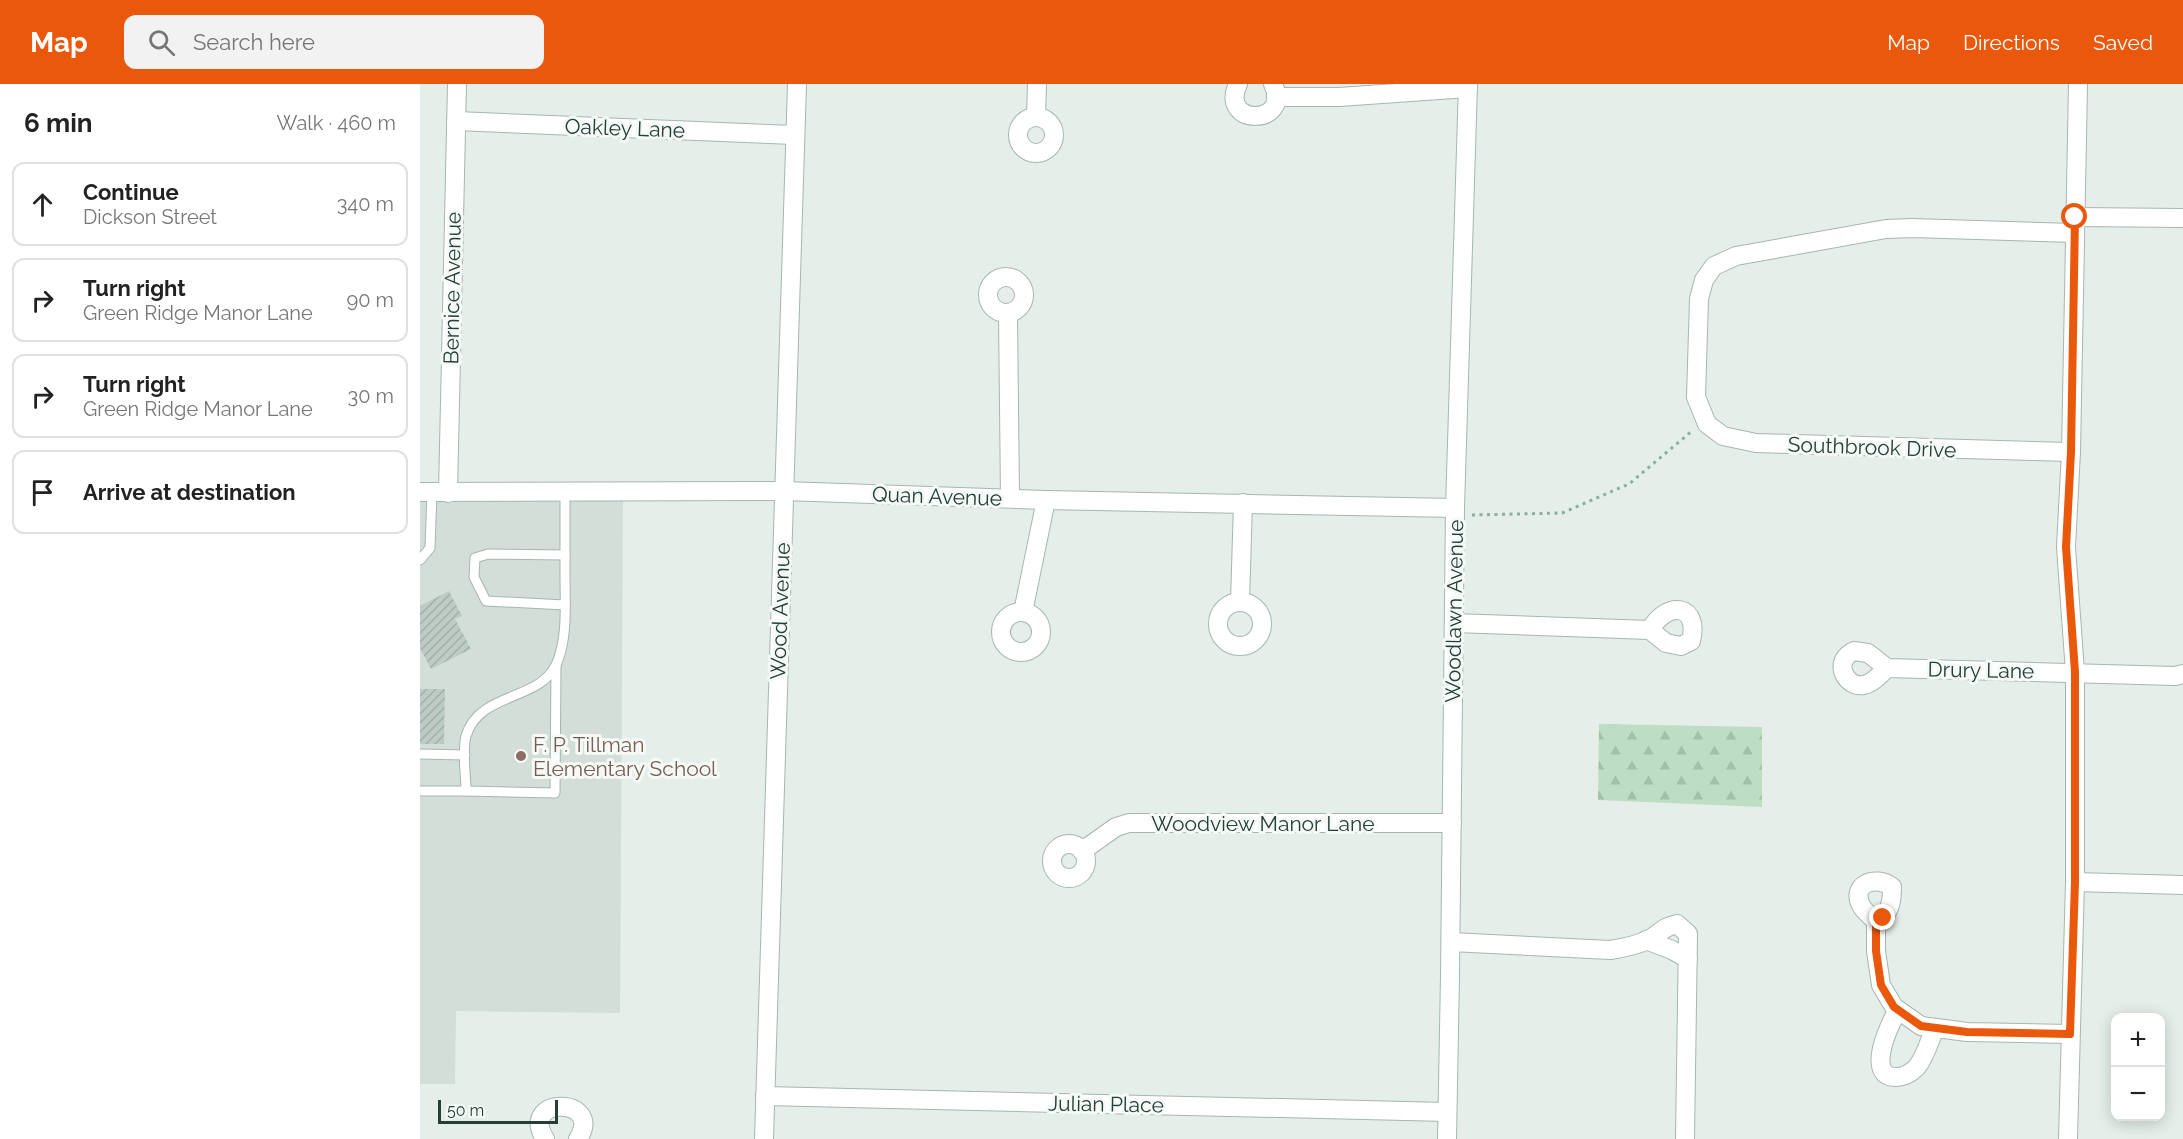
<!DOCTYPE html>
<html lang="en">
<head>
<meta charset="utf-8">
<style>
  :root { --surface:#fff; --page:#f2f2f2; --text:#222; --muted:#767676; --line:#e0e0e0; --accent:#ea580c }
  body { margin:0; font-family:Raleway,sans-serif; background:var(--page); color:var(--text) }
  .controls { position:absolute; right:18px; bottom:18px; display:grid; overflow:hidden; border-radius:12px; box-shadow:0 3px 15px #0003 }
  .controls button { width:54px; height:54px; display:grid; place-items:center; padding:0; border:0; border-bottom:2px solid var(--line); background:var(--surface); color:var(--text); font:30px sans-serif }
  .scale { position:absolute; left:18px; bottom:15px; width:120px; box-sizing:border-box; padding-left:6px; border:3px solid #243f36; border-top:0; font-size:16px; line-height:21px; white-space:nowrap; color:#243f36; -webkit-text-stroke:4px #f5faf7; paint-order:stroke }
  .stop { position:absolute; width:18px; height:18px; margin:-14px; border:4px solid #ea580c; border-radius:50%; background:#fff }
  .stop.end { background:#ea580c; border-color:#fff; box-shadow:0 2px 6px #0008 }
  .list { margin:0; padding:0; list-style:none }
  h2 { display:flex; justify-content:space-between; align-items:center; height:78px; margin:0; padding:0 24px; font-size:26px }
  h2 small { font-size:20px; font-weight:400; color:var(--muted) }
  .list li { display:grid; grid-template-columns:39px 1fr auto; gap:18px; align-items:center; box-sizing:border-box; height:84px; margin:0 12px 12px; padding:0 12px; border:2px solid var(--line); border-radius:12px }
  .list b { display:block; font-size:22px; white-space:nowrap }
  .list p { margin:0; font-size:20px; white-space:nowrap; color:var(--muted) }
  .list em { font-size:20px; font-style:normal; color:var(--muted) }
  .icon { flex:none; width:33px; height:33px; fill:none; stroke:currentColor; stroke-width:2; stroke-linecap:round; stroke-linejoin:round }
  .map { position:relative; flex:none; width:1763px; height:1055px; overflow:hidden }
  header { display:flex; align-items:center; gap:36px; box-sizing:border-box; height:84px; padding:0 30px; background:var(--accent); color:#fff }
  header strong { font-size:28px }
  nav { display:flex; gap:33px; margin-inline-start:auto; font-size:21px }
  .search { width:420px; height:54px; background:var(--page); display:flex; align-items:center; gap:15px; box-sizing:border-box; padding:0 21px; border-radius:12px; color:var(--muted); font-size:22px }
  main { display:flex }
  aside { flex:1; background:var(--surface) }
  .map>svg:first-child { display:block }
  .built { fill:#d3ded8 }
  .forest { fill:url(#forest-firs) }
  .building { fill:url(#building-hatch) }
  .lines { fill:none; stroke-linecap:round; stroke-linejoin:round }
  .lane-casing { stroke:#a7b6b0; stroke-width:11 }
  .street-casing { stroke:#a7b6b0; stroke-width:20 }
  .secondary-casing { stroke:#a3b9b0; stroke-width:20 }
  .path { stroke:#86b1a0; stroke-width:3; stroke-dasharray:3 4.5; stroke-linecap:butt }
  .lane { stroke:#fff; stroke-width:9 }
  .street { stroke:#fff; stroke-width:18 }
  .secondary { stroke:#fff; stroke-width:18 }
  .route { stroke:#ea580c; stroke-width:8 }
  .education-dot { fill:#8d6e63; stroke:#f5faf7; stroke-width:2 }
  .labels { text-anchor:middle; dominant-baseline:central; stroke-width:6; stroke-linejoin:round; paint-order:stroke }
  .street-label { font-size:21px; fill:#243f36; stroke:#f5faf7 }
  .education-label { font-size:21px; fill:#785e54; stroke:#f5faf7; text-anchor:start }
</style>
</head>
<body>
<header>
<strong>Map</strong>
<div class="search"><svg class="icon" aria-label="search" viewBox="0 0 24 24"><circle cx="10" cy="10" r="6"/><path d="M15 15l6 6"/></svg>Search here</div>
<nav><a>Map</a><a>Directions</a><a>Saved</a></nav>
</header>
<main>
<aside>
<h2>6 min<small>Walk · 460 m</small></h2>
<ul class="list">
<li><svg class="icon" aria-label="ahead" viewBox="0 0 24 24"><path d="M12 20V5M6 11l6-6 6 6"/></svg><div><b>Continue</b><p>Dickson Street</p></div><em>340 m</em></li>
<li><svg class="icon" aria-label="right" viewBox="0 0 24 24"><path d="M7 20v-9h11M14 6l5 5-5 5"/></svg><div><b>Turn right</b><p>Green Ridge Manor Lane</p></div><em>90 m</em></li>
<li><svg class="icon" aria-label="right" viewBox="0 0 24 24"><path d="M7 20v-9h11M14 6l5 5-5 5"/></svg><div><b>Turn right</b><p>Green Ridge Manor Lane</p></div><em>30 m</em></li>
<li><svg class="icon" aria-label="arrive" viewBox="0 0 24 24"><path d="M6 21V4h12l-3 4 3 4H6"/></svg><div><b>Arrive at destination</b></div></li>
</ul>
</aside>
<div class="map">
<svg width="1763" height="1055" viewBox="0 0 1763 1055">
  <defs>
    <pattern id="forest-firs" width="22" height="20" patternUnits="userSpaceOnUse" patternTransform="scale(1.5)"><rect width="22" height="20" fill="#bedec4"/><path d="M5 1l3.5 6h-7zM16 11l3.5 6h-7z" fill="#a3c0a9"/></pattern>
    <pattern id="building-hatch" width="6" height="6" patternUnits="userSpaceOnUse" patternTransform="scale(1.5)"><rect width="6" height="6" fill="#bdcbc5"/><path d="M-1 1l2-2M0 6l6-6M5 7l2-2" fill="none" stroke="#a2afaa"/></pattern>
  </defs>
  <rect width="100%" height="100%" fill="#e5eee9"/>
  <!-- built -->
  <path class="built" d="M0,414l203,3 -3,512 -164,-2 -1,73h-35z"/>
  <!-- forest -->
  <path class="forest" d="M1179,640l163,3v80l-164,-7z"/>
  <!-- building -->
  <g class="building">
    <path d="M29,507l13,25 -7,3 16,30 -40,20 -11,-21v-42z"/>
    <path d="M0,605h25l-1,55h-24z"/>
  </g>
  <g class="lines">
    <defs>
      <g id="lane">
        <path d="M145,471l-77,-1 -13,4 -1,19 12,24 79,4"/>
        <path d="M0,476l10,-12 2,-56"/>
        <path d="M0,670l45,1"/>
        <path d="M0,707h46c0,-15 -4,-41 0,-55 13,-44 73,-35 90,-71 12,-26 9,-62 9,-90 0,-28 0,-55 0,-83"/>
        <path d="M46,707l89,2 1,-127"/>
      </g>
      <g id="street">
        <path d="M818,0c-20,43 55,42 35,0"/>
        <path d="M856,13h63l129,-9"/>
        <path d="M616,33l1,-33"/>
        <circle cx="616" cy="51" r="18"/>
        <path d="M36,37l339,14"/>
        <path d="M1655,133l108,1"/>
        <circle cx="586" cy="211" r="18"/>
        <path d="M588,229l2,185"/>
        <path d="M1651,368l-315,-9 -33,-7 -16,-12 -11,-27 3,-98 5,-19 10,-14 22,-10 150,-27 26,-1 162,5"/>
        <path d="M0,408l364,-1 262,9 409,8"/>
        <path d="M28,409l9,-409"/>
        <path d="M820,518l3,-99"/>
        <circle cx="820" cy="540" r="22"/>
        <path d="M603,528l23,-112"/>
        <circle cx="601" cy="548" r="20"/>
        <path d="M1034,539l196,7c18,-31 50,-25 41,11l-10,5 -15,-3 -16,-13"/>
        <path d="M1467,584l-19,-15 -14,-2c-3,2 -6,3 -8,6 -10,12 3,31 18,28 9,-2 17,-11 23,-17l288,8 8,-2"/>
        <circle cx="649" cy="777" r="17"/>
        <path d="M662,767l34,-24 13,-4h323"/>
        <path d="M1655,798l108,3"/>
        <path d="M1456,838c14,-8 16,-19 16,-35 -17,-13 -43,-2 -30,20 3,5 10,10 14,15v29l5,34 13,22 27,19 46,6 103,2"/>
        <path d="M1226,856l26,10 16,9"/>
        <path d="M1031,858l159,8c13,-2 25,-4 38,-10 12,-6 14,-13 29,-16l11,10 -3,205"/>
        <path d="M1478,926c-8,13 -34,67 -2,67 9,0 15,-4 21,-10 8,-10 13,-27 18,-39"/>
        <path d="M345,1012l682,16"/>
        <path d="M125,1055c-27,-44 60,-42 33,0"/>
        <path d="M344,1055l33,-1055"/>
        <path d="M1648,1055l7,-257v-210l-9,-125 5,-95 7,-368"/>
      </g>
      <path id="secondary" d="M1027,1055l3,-163 5,-468 13,-424"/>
    </defs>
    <!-- lane casing -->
    <use href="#lane" class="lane-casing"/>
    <!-- street casing -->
    <use href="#street" class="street-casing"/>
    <!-- secondary casing -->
    <use href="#secondary" class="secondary-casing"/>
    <!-- path -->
    <path class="path" d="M1052,431l90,-2 67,-29 63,-53"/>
    <!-- lane -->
    <use href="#lane" class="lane"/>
    <!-- street -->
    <use href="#street" class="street"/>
    <!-- secondary -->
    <use href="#secondary" class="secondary"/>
  </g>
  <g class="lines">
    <!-- route -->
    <path class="route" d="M1463,834l-7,4v29l5,34 13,22 27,19 46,6 103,2 5,-152v-210l-9,-125 5,-95 4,-235"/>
  </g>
  <!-- markers -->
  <circle class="education-dot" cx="101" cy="672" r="6"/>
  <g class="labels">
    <!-- street labels -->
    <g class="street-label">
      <text transform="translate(205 44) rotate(2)">Oakley Lane</text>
      <text transform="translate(32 204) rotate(-89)">Bernice Avenue</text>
      <text transform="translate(1452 363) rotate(2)">Southbrook Drive</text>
      <text transform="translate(517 412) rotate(2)">Quan Avenue</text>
      <text transform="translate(360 527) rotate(-88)">Wood Avenue</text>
      <text transform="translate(1034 527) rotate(-89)">Woodlawn Avenue</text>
      <text transform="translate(1561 586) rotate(1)">Drury Lane</text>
      <text x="843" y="739">Woodview Manor Lane</text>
      <text transform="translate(686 1020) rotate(1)">Julian Place</text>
    </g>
    <!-- education labels -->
    <g class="education-label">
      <text x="113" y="660">F. P. Tillman<tspan x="113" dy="24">Elementary School</tspan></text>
    </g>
  </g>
</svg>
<div class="controls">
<button>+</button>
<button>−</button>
</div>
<div class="scale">50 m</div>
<div class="stop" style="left:1655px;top:133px"></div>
<div class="stop end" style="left:1463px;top:834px"></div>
</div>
</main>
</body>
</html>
